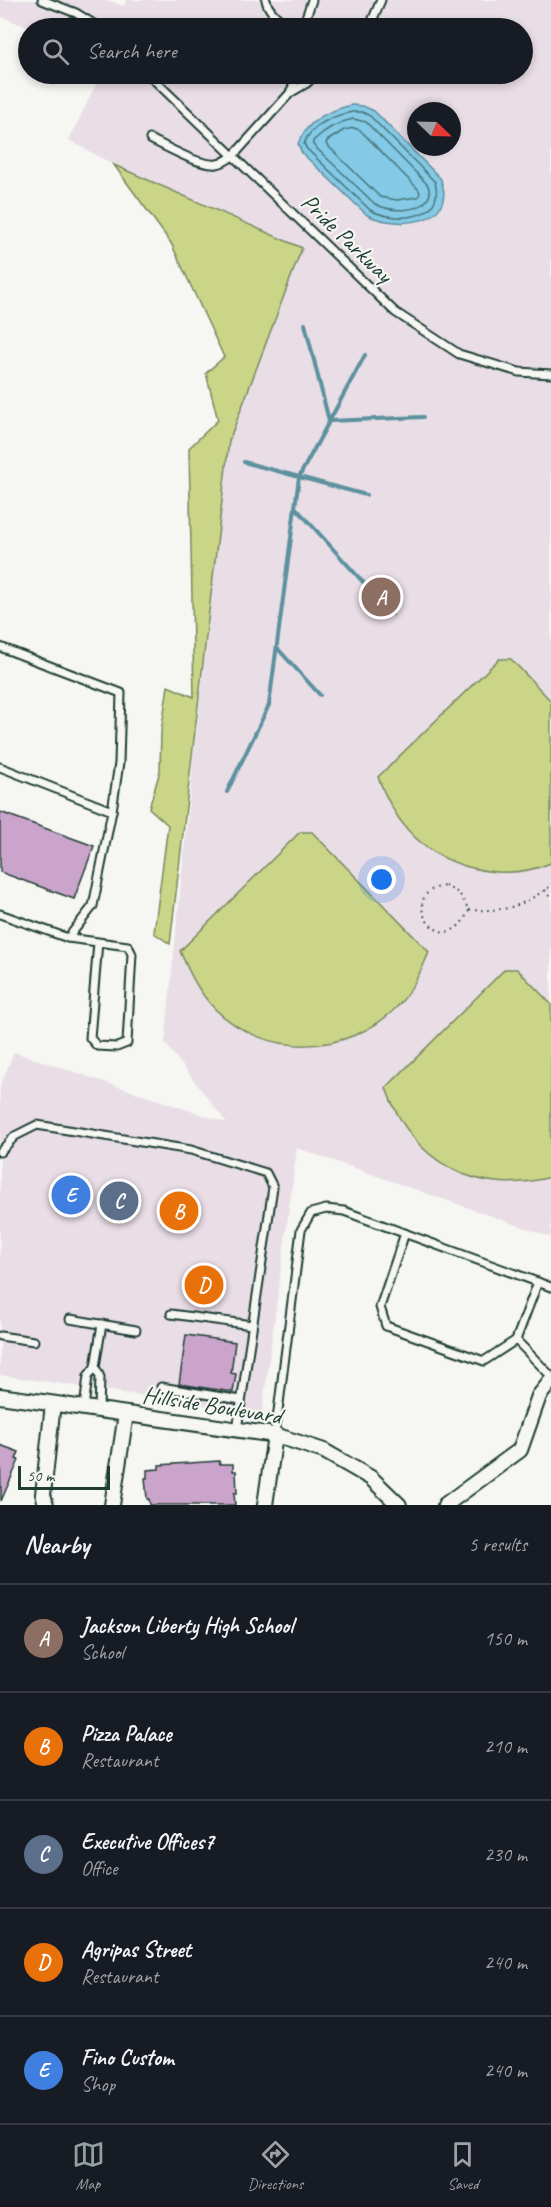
<!DOCTYPE html>
<html lang="en">
<head>
<meta charset="utf-8">
<style>
  :root { --surface:#171b24; --page:#242831; --text:#f1f3f6; --muted:#9ea1a6; --line:#363941; --accent:#92a19f }
  body { margin:0; font-family:Caveat,sans-serif; background:var(--page); color:var(--text) }
  .compass { position:absolute; left:407px; top:102px; width:54px; height:54px; border-radius:50%; background:var(--surface); box-shadow:0 3px 9px #0003; rotate:113deg }
  .scale { position:absolute; left:18px; bottom:15px; width:92px; box-sizing:border-box; padding-left:6px; border:3px solid #1f3d34; border-top:0; font-size:16px; line-height:21px; white-space:nowrap; color:#1f3d34; -webkit-text-stroke:4px #f6f6f2; paint-order:stroke }
  .you { position:absolute; left:382px; top:880px; width:21px; height:21px; margin:-15px; border:4px solid #fff; border-radius:50%; background:#1a73e8; box-shadow:0 0 0 9px #1a73e833 }
  .badge { display:grid; place-items:center; width:39px; height:39px; border-radius:50%; background:var(--accent); color:#fff; font-size:20px; font-weight:700 }
  .pin { position:absolute; translate:-50% -50%; border:3px solid #fff; box-shadow:0 2px 6px #0006 }
  .list { margin:0; padding:0; list-style:none }
  h2 { display:flex; justify-content:space-between; align-items:center; height:78px; margin:0; padding:0 24px; font-size:26px }
  h2 small { font-size:20px; font-weight:400; color:var(--muted) }
  .list li { display:grid; grid-template-columns:39px 1fr auto; gap:18px; align-items:center; box-sizing:border-box; height:108px; padding:0 24px; border-top:2px solid var(--line) }
  .list b { display:block; font-size:22px; white-space:nowrap }
  .list p { margin:0; font-size:20px; white-space:nowrap; color:var(--muted) }
  .list em { font-size:20px; font-style:normal; color:var(--muted) }
  .icon { flex:none; width:33px; height:33px; fill:none; stroke:currentColor; stroke-width:2; stroke-linecap:round; stroke-linejoin:round }
  .map { position:relative; flex:none; width:551px; height:1505px; overflow:hidden }
  .search { position:absolute; background:var(--surface); box-shadow:0 3px 9px #0003; left:18px; right:18px; top:18px; height:66px; display:flex; align-items:center; gap:15px; box-sizing:border-box; padding:0 21px; border-radius:33px; color:var(--muted); font-size:22px }
  .sheet { height:618px; background:var(--surface) }
  nav { display:flex; justify-content:space-around; align-items:center; box-sizing:border-box; height:84px; border-top:2px solid var(--line); background:var(--surface); font-size:16px; color:var(--muted) }
  nav a { display:grid; justify-items:center; gap:3px }
  nav .on { color:var(--accent) }
  .map>svg:first-child { display:block }
  .built { fill:#e9dde6; fill-rule:evenodd }
  .green { fill:#cad588; stroke:#74895e; stroke-width:1.5 }
  .water { fill:#84c9e5; stroke:#5c919e; stroke-width:1.5 }
  .lines { fill:none; stroke-linecap:round; stroke-linejoin:round }
  .shore { stroke:#47757b; stroke-width:1.5 }
  .stream { stroke:#5c919e; stroke-width:4 }
  .building { fill:#caa4cb; stroke:#1f3d34; stroke-width:1.5 }
  .service-casing { stroke:#1f3d34; stroke-width:11 }
  .minor-casing { stroke:#1f3d34; stroke-width:18 }
  .path { stroke:#1f3d34; stroke-width:2; stroke-dasharray:1.5 4.5; stroke-linecap:butt }
  .service { stroke:#f6f6f2; stroke-width:7 }
  .minor { stroke:#f6f6f2; stroke-width:14 }
  .labels { text-anchor:middle; dominant-baseline:central; stroke-width:4.5; stroke-linejoin:round; paint-order:stroke }
  .street-label { font-size:24px; fill:#1f3d34; stroke:#f6f6f2 }
</style>
</head>
<body>
<div class="map">
<svg width="551" height="1505" viewBox="0 0 551 1505">
  <rect width="100%" height="100%" fill="#f6f6f2"/>
  <filter id="ink" filterUnits="userSpaceOnUse"><feTurbulence type="fractalNoise" baseFrequency=".0167" numOctaves="2"/><feDisplacementMap in="SourceGraphic" scale="12" xChannelSelector="R" yChannelSelector="G"/><feConvolveMatrix kernelMatrix="1 2 1 2 8 2 1 2 1" color-interpolation-filters="sRGB"/></filter>
  <g filter="url(#ink)">
    <!-- built -->
    <path class="built" d="M0,0h106l18,6 2,-6h425v1237l-254,-89 -35,265 -262,-38v-288l14,-35 213,71 -62,-80 29,-290 35,-312 73,-193 -188,-83 -45,-25 32,-66h421v-46h-492l-30,-12zM416,111h36v36h-36z"/>
    <!-- green -->
    <g class="green">
      <path d="M114,165l188,83 -73,193 -59,503 -16,-11 14,-108 -19,-17 11,-37 1,-39 7,-46 26,11 -5,-249 29,-28 -12,-47 18,-16 -53,-114z"/>
      <path d="M499,659h12l40,42v162c-48,20 -109,6 -144,-34 -13,-15 -22,-33 -29,-52z"/>
      <path d="M300,832h12l117,120c-8,20 -17,39 -32,55 -49,49 -131,52 -182,2 -16,-16 -26,-37 -35,-58z"/>
      <path d="M505,969h12l34,35v173c-76,20 -139,-15 -165,-89z"/>
    </g>
    <!-- water -->
    <path class="water" d="M352,105l11,1 11,5 67,68c0,4 3,10 3,14 -1,36 -55,33 -77,22l-65,-62 -4,-9c8,-23 32,-34 54,-39z"/>
    <g class="lines">
      <!-- shore -->
      <g class="shore">
        <path d="M352,112h10l8,4 65,66c11,39 -41,41 -65,28l-63,-61 -3,-5c6,-19 31,-29 48,-32z"/>
        <path d="M353,119l13,3 62,63 2,9c-7,20 -39,18 -55,10l-62,-59v-4c11,-11 25,-19 40,-22z"/>
        <path d="M354,128l6,2 59,60 1,3 -2,4 -21,3 -17,-3 -54,-53 1,-3 17,-11z"/>
      </g>
      <!-- stream -->
      <g class="stream">
        <path d="M305,324l24,97 94,-4"/>
        <path d="M244,462l122,33"/>
        <path d="M296,508l96,106"/>
        <path d="M278,649l42,46"/>
        <path d="M227,792l42,-87 30,-228 66,-122"/>
      </g>
    </g>
    <!-- building -->
    <g class="building">
      <path d="M0,812l94,34 -20,53 -74,-27z"/>
      <path d="M186,1335l49,7 -4,31 5,1 -3,18 -54,-8z"/>
      <path d="M0,1445l19,7 -3,7 3,1 -18,41z"/>
      <path d="M219,1461l1,3h13v7h3l1,22h-3l1,12h-85l-1,-6h-2l-2,-21h2v-8l12,-1v-4z"/>
    </g>
    <g class="lines">
      <defs>
        <g id="service">
          <path d="M42,0l34,13 24,15"/>
          <path d="M266,0c2,12 15,20 23,28"/>
          <path d="M283,21l23,7"/>
          <path d="M303,26l9,-26"/>
          <path d="M369,28l12,-28"/>
          <path d="M148,74l247,238 64,42 60,18 32,2"/>
          <path d="M290,93l8,-19"/>
          <path d="M150,139c17,8 49,27 67,25 7,-1 11,-5 17,-9l56,-62 17,-10 9,-9"/>
          <path d="M0,647l121,46 -2,70 -7,48"/>
          <path d="M0,767l112,44 -19,95 -25,32 -68,-24"/>
          <path d="M68,938l60,8 4,8 -5,89 -10,4 -20,-1 -7,-8 8,-96"/>
          <path d="M0,1152l15,-16 22,-11 154,25 75,23 7,14 -36,243"/>
          <path d="M405,1233l-25,74 6,19 98,35 32,-21"/>
          <path d="M538,1282l-22,58 35,36"/>
          <path d="M171,1314l81,11"/>
          <path d="M70,1319l66,11"/>
          <path d="M0,1336l34,5"/>
          <path d="M95,1367l5,10 -1,33"/>
          <path d="M161,1387l80,13"/>
          <path d="M84,1408l4,-32 7,-9 7,-43"/>
          <path d="M275,1435l26,-205 10,-17 15,-4 18,2 207,76"/>
        </g>
        <g id="minor">
          <path d="M0,1396l275,39 49,16 47,27 28,27"/>
          <path d="M46,1505l-3,-11 10,-90"/>
          <path d="M112,1505l14,-91"/>
          <path d="M265,1505l10,-70"/>
          <path d="M445,1505l75,-55 19,-54 12,-15"/>
        </g>
      </defs>
      <!-- service casing -->
      <use href="#service" class="service-casing"/>
      <!-- minor casing -->
      <use href="#minor" class="minor-casing"/>
      <!-- path -->
      <g class="path">
        <path d="M445,886l14,7 10,17c-25,58 -77,-18 -24,-24z"/>
        <path d="M545,890l6,9"/>
        <path d="M469,910c40,1 49,-2 82,-24"/>
      </g>
      <!-- service -->
      <use href="#service" class="service"/>
      <!-- minor -->
      <use href="#minor" class="minor"/>
    </g>
  </g>
  <g class="labels">
    <!-- street labels -->
    <g class="street-label">
      <text transform="translate(347 238) rotate(44)">Pride Parkway</text>
      <text transform="translate(212 1405) rotate(9)">Hillside Boulevard</text>
    </g>
  </g>
</svg>
<svg class="compass" viewBox="-18 -18 36 36"><path d="M0-13l5 13h-10z" fill="#e53935"/><path d="M0 13l5-13h-10z" fill="#9ea1a6"/></svg>
<div class="scale">50 m</div>
<div class="you"></div>
<div class="pin badge" style="left:381px;top:597px;background:#8d6e63">A</div>
<div class="pin badge" style="left:179px;top:1211px;background:#e8710a">B</div>
<div class="pin badge" style="left:119px;top:1201px;background:#5c6f8a">C</div>
<div class="pin badge" style="left:204px;top:1285px;background:#e8710a">D</div>
<div class="pin badge" style="left:71px;top:1195px;background:#3f7fe0">E</div>
<div class="search"><svg class="icon" aria-label="search" viewBox="0 0 24 24"><circle cx="10" cy="10" r="6"/><path d="M15 15l6 6"/></svg>Search here</div>
</div>
<section class="sheet">
<h2>Nearby<small>5 results</small></h2>
<ul class="list">
<li><span class="badge" style="background:#8d6e63">A</span><div><b>Jackson Liberty High School</b><p>School</p></div><em>150 m</em></li>
<li><span class="badge" style="background:#e8710a">B</span><div><b>Pizza Palace</b><p>Restaurant</p></div><em>210 m</em></li>
<li><span class="badge" style="background:#5c6f8a">C</span><div><b>Executive Offices7</b><p>Office</p></div><em>230 m</em></li>
<li><span class="badge" style="background:#e8710a">D</span><div><b>Agripas Street</b><p>Restaurant</p></div><em>240 m</em></li>
<li><span class="badge" style="background:#3f7fe0">E</span><div><b>Fino Custom</b><p>Shop</p></div><em>240 m</em></li>
</ul>
</section>
<nav>
<a class="on"><svg class="icon" aria-label="map" viewBox="0 0 24 24"><path d="M3 6l6-2 6 2 6-2v14l-6 2-6-2-6 2zM9 4v14M15 6v14"/></svg>Map</a>
<a><svg class="icon" aria-label="directions" viewBox="0 0 24 24"><path d="M12 3l9 9-9 9-9-9zM9 14v-3h6M13 9l2 2-2 2"/></svg>Directions</a>
<a><svg class="icon" aria-label="saved" viewBox="0 0 24 24"><path d="M7 4h10v16l-5-4-5 4z"/></svg>Saved</a>
</nav>
</body>
</html>
